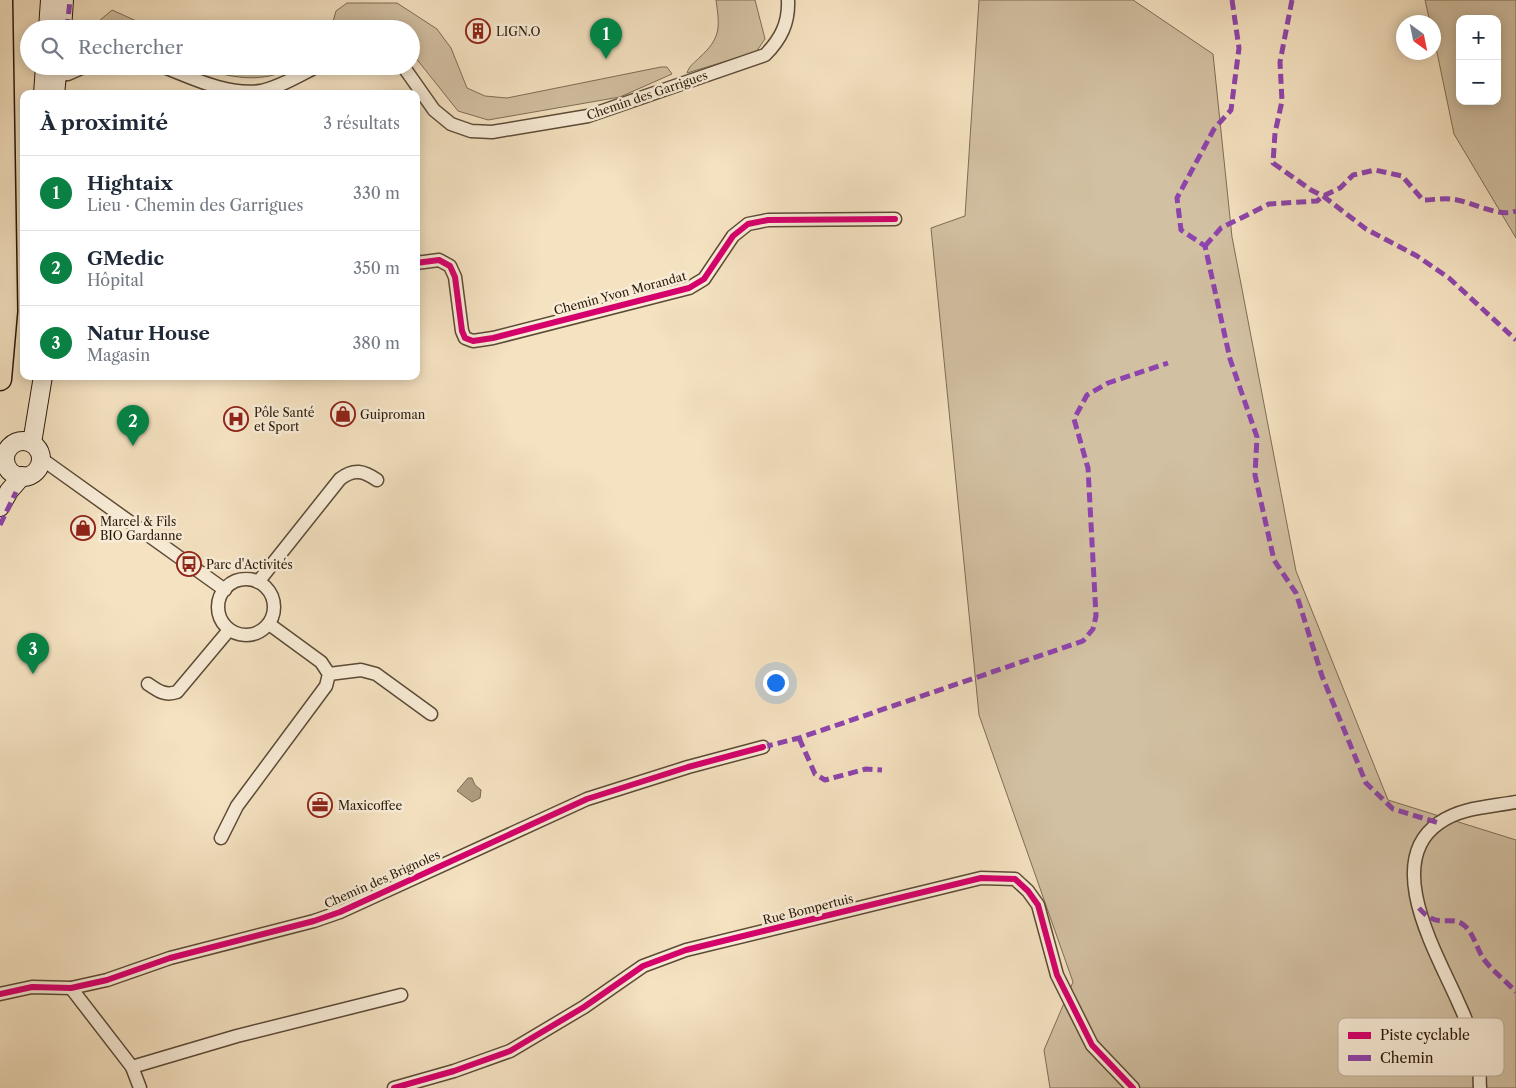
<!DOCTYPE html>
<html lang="fr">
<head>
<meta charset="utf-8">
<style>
  :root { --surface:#fff; --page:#f6f6f7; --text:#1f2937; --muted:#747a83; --line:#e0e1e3; --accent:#0b8043 }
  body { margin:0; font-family:"Libre Caslon Text",serif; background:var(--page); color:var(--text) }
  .controls { position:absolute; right:15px; top:15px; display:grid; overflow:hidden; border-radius:10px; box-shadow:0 2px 12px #0003 }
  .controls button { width:45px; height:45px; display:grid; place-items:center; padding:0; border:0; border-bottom:1px solid var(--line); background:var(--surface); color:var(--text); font:25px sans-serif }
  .compass { position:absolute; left:1396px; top:15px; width:45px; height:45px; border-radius:50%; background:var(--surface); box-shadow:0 2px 12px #0003; rotate:147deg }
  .you { position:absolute; left:775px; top:682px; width:18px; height:18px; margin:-12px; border:4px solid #fff; border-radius:50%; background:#1a73e8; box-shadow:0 0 0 8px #1a73e833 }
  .badge { display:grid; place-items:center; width:32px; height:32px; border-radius:50%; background:var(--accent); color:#fff; font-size:16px; font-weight:700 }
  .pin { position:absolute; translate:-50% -41px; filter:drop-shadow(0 1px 2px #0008) }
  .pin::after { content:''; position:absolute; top:26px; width:18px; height:15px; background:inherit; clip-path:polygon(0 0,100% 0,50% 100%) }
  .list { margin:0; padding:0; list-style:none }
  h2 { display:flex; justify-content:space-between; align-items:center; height:65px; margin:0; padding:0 20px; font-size:21px }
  h2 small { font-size:16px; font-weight:400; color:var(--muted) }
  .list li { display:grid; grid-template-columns:32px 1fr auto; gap:15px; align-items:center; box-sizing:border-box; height:75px; padding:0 20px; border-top:1px solid var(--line) }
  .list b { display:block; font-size:19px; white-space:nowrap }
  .list p { margin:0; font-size:16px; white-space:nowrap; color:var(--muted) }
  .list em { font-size:16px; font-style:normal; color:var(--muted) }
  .icon { flex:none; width:28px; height:28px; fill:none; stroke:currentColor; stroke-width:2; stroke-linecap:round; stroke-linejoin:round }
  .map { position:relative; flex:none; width:1516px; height:1088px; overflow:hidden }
  .search { position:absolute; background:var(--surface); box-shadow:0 2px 12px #0003; left:20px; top:20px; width:400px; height:55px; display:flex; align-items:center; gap:12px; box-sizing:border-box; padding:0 18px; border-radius:28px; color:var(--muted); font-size:19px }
  .panel { position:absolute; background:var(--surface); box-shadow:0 2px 12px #0003; left:20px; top:90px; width:400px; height:290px; border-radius:10px }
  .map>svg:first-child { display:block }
  .green { fill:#d2c0a2; stroke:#7e6c55; fill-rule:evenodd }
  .water { fill:#b09d82; stroke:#7a6851 }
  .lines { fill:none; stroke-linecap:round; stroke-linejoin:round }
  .street-casing { stroke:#5c4a36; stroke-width:15 }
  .secondary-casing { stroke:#291808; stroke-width:20 }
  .highway-casing { stroke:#291808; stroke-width:25 }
  .street { stroke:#f8ecd7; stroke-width:12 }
  .secondary { stroke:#f8ecd7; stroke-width:18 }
  .highway { stroke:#f5e2c1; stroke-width:22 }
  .quiet { stroke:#8e44ad; stroke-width:5; stroke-dasharray:10 5; stroke-linecap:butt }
  .cycleway-casing { stroke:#f8ecd7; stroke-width:9 }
  .cycleway { stroke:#d6006c; stroke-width:6 }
  .labels { text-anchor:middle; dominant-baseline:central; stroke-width:5; stroke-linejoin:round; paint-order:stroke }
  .poi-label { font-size:12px; fill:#291808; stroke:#f8ecd7; text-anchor:start }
  .street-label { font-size:12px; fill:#291808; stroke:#f8ecd7 }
  .key { fill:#f8ecd7; stroke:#baac99; stroke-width:1 }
  .key-label { font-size:14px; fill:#291808 }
</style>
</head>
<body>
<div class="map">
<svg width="1516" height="1088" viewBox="0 0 1516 1088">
  <rect width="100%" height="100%" fill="#f5e2c1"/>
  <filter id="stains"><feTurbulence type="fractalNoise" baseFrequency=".004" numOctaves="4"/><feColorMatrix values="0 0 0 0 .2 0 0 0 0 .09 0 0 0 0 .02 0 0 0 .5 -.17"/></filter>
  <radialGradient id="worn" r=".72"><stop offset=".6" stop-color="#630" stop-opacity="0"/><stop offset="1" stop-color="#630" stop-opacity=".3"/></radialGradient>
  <!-- green -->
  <g class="green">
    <path d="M716,0h39l10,39 -9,13 -69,21c2,-7 7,-10 12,-15 22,-20 21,-30 17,-58z"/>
    <path d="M979,0h154l80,54 19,183 64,334 92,229 128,40v248h-466l-6,-38 29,-68 -94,-267 -48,-487 34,-12z"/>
    <path d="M1425,0h91v238l-62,-104 -20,-96v-16h-4zM1460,19h37v82h-37z"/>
    <path d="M347,3h50l40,26 14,19 16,40 18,8 22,2 154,-31h6l5,7 -52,23 -132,23 -30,-9 -47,-59v-23h-80l5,-18z"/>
    <path d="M112,10l31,14 46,5h-93l3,-8z"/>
    <path d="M196,66h99c-32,19 -66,12 -99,0z"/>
  </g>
  <!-- water -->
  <path class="water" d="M468,778h4l3,7 6,5 -1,8 -8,4 -15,-11z"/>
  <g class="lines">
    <defs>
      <g id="street">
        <path d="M161,66c32,12 66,30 100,25 19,-4 39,-16 57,-25"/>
        <path d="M403,66l31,44 17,14 20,7 21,1 96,-16 177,-61c16,-16 24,-32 23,-55"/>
        <path d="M49,75l19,-1 18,-8"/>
        <path d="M416,263l23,-3 11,6 5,11 7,54 3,7 8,3 20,-3 196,-50 15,-9 29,-43 15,-12 20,-4 127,-1"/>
        <path d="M46,462l179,128"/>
        <circle cx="246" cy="607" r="28"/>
        <path d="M258,582l82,-103c14,-11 24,-8 37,1"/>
        <path d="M329,674l32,-4 15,4 55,40"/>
        <path d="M148,684c10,7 17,12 29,8l52,-62"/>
        <path d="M221,838l16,-32 89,-120 3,-12 -8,-12 -52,-38"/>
        <path d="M71,988l61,79 8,21"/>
        <path d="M0,994l32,-7 39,1 36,-8 63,-22 144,-37 26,-9 247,-113 101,-32 75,-20"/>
        <path d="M132,1067l105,-31 164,-41"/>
        <path d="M394,1088l60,-17 56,-20 74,-44 59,-41 43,-16 295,-72 34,1 13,12 10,14 19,70 35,70 41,43"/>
        <path d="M1480,1088c-1,-12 1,-27 -3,-38 -5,-15 -11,-31 -18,-46 -20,-47 -78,-141 -20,-181 23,-16 51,-16 77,-21"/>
      </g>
      <g id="secondary">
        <path d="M48,29l2,-29"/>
        <path d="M62,29l2,-29"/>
        <path d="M43,94l2,-28"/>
        <path d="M55,94l3,-28"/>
        <circle cx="23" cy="459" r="18"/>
        <path d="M32,443l11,-67"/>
        <path d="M0,507l9,-16 13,-15"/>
      </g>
      <path id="highway" d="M0,379l6,-68 -5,-311"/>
    </defs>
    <!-- street casing -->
    <use href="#street" class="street-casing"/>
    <!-- secondary casing -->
    <use href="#secondary" class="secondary-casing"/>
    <!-- highway casing -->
    <use href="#highway" class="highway-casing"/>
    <!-- street -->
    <use href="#street" class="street"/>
    <!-- secondary -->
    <use href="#secondary" class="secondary"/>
    <!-- highway -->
    <use href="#highway" class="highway"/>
    <!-- quiet -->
    <g class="quiet">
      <path d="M1232,0l7,48 -8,62 -17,19 -37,69 4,32 24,16 25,113 27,78 -2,38 19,85 22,33 26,83 44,107 27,26 46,14"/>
      <path d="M1292,0l-12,62 2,39 -7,32 -2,30 38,27 12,6 43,33 51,27 32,22 67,62"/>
      <path d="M67,29l3,-29"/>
      <path d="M62,94v-1"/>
      <path d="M1205,246l16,-18 48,-24 48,-3 6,-5 17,-8 13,-13 22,-5 27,6 21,24c9,0 19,-2 28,-1 20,2 47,19 65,12"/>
      <path d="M0,525l16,-33"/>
      <path d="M799,738l16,36 10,6 41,-11 16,1"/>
      <path d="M763,747l36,-9 284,-97 10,-12 3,-13 -8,-148 -14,-49 13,-24 21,-12 60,-20"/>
      <path d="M1419,908c20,24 32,4 47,19 8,8 11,22 17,31 8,12 23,23 33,34"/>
    </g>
    <defs>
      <g id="cycleway">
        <path d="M416,263l23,-3 11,6 5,11 7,54 3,7 8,3 20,-3 196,-50 15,-9 29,-43 15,-12 20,-4 127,-1"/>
        <path d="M0,994l32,-7 39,1 36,-8 63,-22 144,-37 26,-9 247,-113 101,-32 75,-20"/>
        <path d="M394,1088l60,-17 56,-20 74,-44 59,-41 43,-16 295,-72 34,1 13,12 10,14 19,70 35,70 41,43"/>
      </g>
    </defs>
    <!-- cycleway casing -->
    <use href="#cycleway" class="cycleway-casing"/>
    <!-- cycleway -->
    <use href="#cycleway" class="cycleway"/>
  </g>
  <!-- icons -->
  <defs>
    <symbol id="building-ring" viewBox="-11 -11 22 22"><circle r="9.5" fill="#f8ecd7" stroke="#8f2418" stroke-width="1.5"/><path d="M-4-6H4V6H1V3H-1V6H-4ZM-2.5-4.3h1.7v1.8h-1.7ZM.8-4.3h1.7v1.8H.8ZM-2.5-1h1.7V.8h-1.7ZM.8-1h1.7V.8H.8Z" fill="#8f2418"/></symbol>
    <symbol id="shop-ring" viewBox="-11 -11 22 22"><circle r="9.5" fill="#f8ecd7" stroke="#8f2418" stroke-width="1.5"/><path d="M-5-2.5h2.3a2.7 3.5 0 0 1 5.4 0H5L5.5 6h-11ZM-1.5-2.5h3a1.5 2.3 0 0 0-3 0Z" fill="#8f2418"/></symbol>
    <symbol id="hospital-ring" viewBox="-11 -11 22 22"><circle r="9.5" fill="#f8ecd7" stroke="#8f2418" stroke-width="1.5"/><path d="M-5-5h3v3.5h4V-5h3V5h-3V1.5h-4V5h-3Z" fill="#8f2418"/></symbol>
    <symbol id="bus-ring" viewBox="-11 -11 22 22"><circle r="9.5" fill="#f8ecd7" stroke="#8f2418" stroke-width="1.5"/><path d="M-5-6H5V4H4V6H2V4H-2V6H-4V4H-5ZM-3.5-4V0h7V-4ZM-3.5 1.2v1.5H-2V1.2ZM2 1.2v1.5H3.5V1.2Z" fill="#8f2418"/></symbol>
    <symbol id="office-ring" viewBox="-11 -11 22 22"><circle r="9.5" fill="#f8ecd7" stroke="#8f2418" stroke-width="1.5"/><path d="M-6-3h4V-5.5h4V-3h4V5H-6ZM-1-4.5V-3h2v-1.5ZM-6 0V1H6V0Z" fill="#8f2418"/></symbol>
  </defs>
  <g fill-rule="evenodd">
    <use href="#building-ring" x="464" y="17" width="28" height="28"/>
    <use href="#shop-ring" x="329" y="400" width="28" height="28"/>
    <use href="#hospital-ring" x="222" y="405" width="28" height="28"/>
    <use href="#shop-ring" x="69" y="514" width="28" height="28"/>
    <use href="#bus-ring" x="175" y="550" width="28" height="28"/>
    <use href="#office-ring" x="306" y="791" width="28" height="28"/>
  </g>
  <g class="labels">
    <!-- poi labels -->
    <g class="poi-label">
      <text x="496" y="31">LIGN.O</text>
      <text x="254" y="412">Pôle Santé<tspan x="254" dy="14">et Sport</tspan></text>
      <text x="360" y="414">Guiproman</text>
      <text x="100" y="521">Marcel &amp; Fils<tspan x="100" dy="14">BIO Gardanne</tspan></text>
      <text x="206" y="564">Parc d'Activités</text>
      <text x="338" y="805">Maxicoffee</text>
    </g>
    <!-- street labels -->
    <g class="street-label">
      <text transform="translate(647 95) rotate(-19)">Chemin des Garrigues</text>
      <text transform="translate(620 293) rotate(-15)">Chemin Yvon Morandat</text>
      <text transform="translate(382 879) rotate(-24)">Chemin des Brignoles</text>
      <text transform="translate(808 909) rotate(-14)">Rue Bompertuis</text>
    </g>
  </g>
  <!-- legend -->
  <rect x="1338" y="1018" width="166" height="58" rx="8" class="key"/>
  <rect x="1348" y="1032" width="23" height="7" fill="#d6006c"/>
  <rect x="1348" y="1055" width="23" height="6" fill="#8e44ad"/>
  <g class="key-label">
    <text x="1380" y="1040">Piste cyclable</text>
    <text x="1380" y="1063">Chemin</text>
  </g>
  <rect width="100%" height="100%" filter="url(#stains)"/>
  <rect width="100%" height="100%" fill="url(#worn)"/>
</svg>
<div class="controls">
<button>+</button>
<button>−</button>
</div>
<svg class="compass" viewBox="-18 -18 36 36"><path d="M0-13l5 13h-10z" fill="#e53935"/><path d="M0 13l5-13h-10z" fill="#747a83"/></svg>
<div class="you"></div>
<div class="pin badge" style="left:606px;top:59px">1</div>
<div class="pin badge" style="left:133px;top:446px">2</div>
<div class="pin badge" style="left:33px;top:674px">3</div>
<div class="search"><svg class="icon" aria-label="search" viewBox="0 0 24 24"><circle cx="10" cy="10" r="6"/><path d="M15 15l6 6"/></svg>Rechercher</div>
<section class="panel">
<h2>À proximité<small>3 résultats</small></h2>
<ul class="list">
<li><span class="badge">1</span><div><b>Hightaix</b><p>Lieu · Chemin des Garrigues</p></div><em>330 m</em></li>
<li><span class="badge">2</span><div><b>GMedic</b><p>Hôpital</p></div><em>350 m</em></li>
<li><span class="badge">3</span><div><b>Natur House</b><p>Magasin</p></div><em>380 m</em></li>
</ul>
</section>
</div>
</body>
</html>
